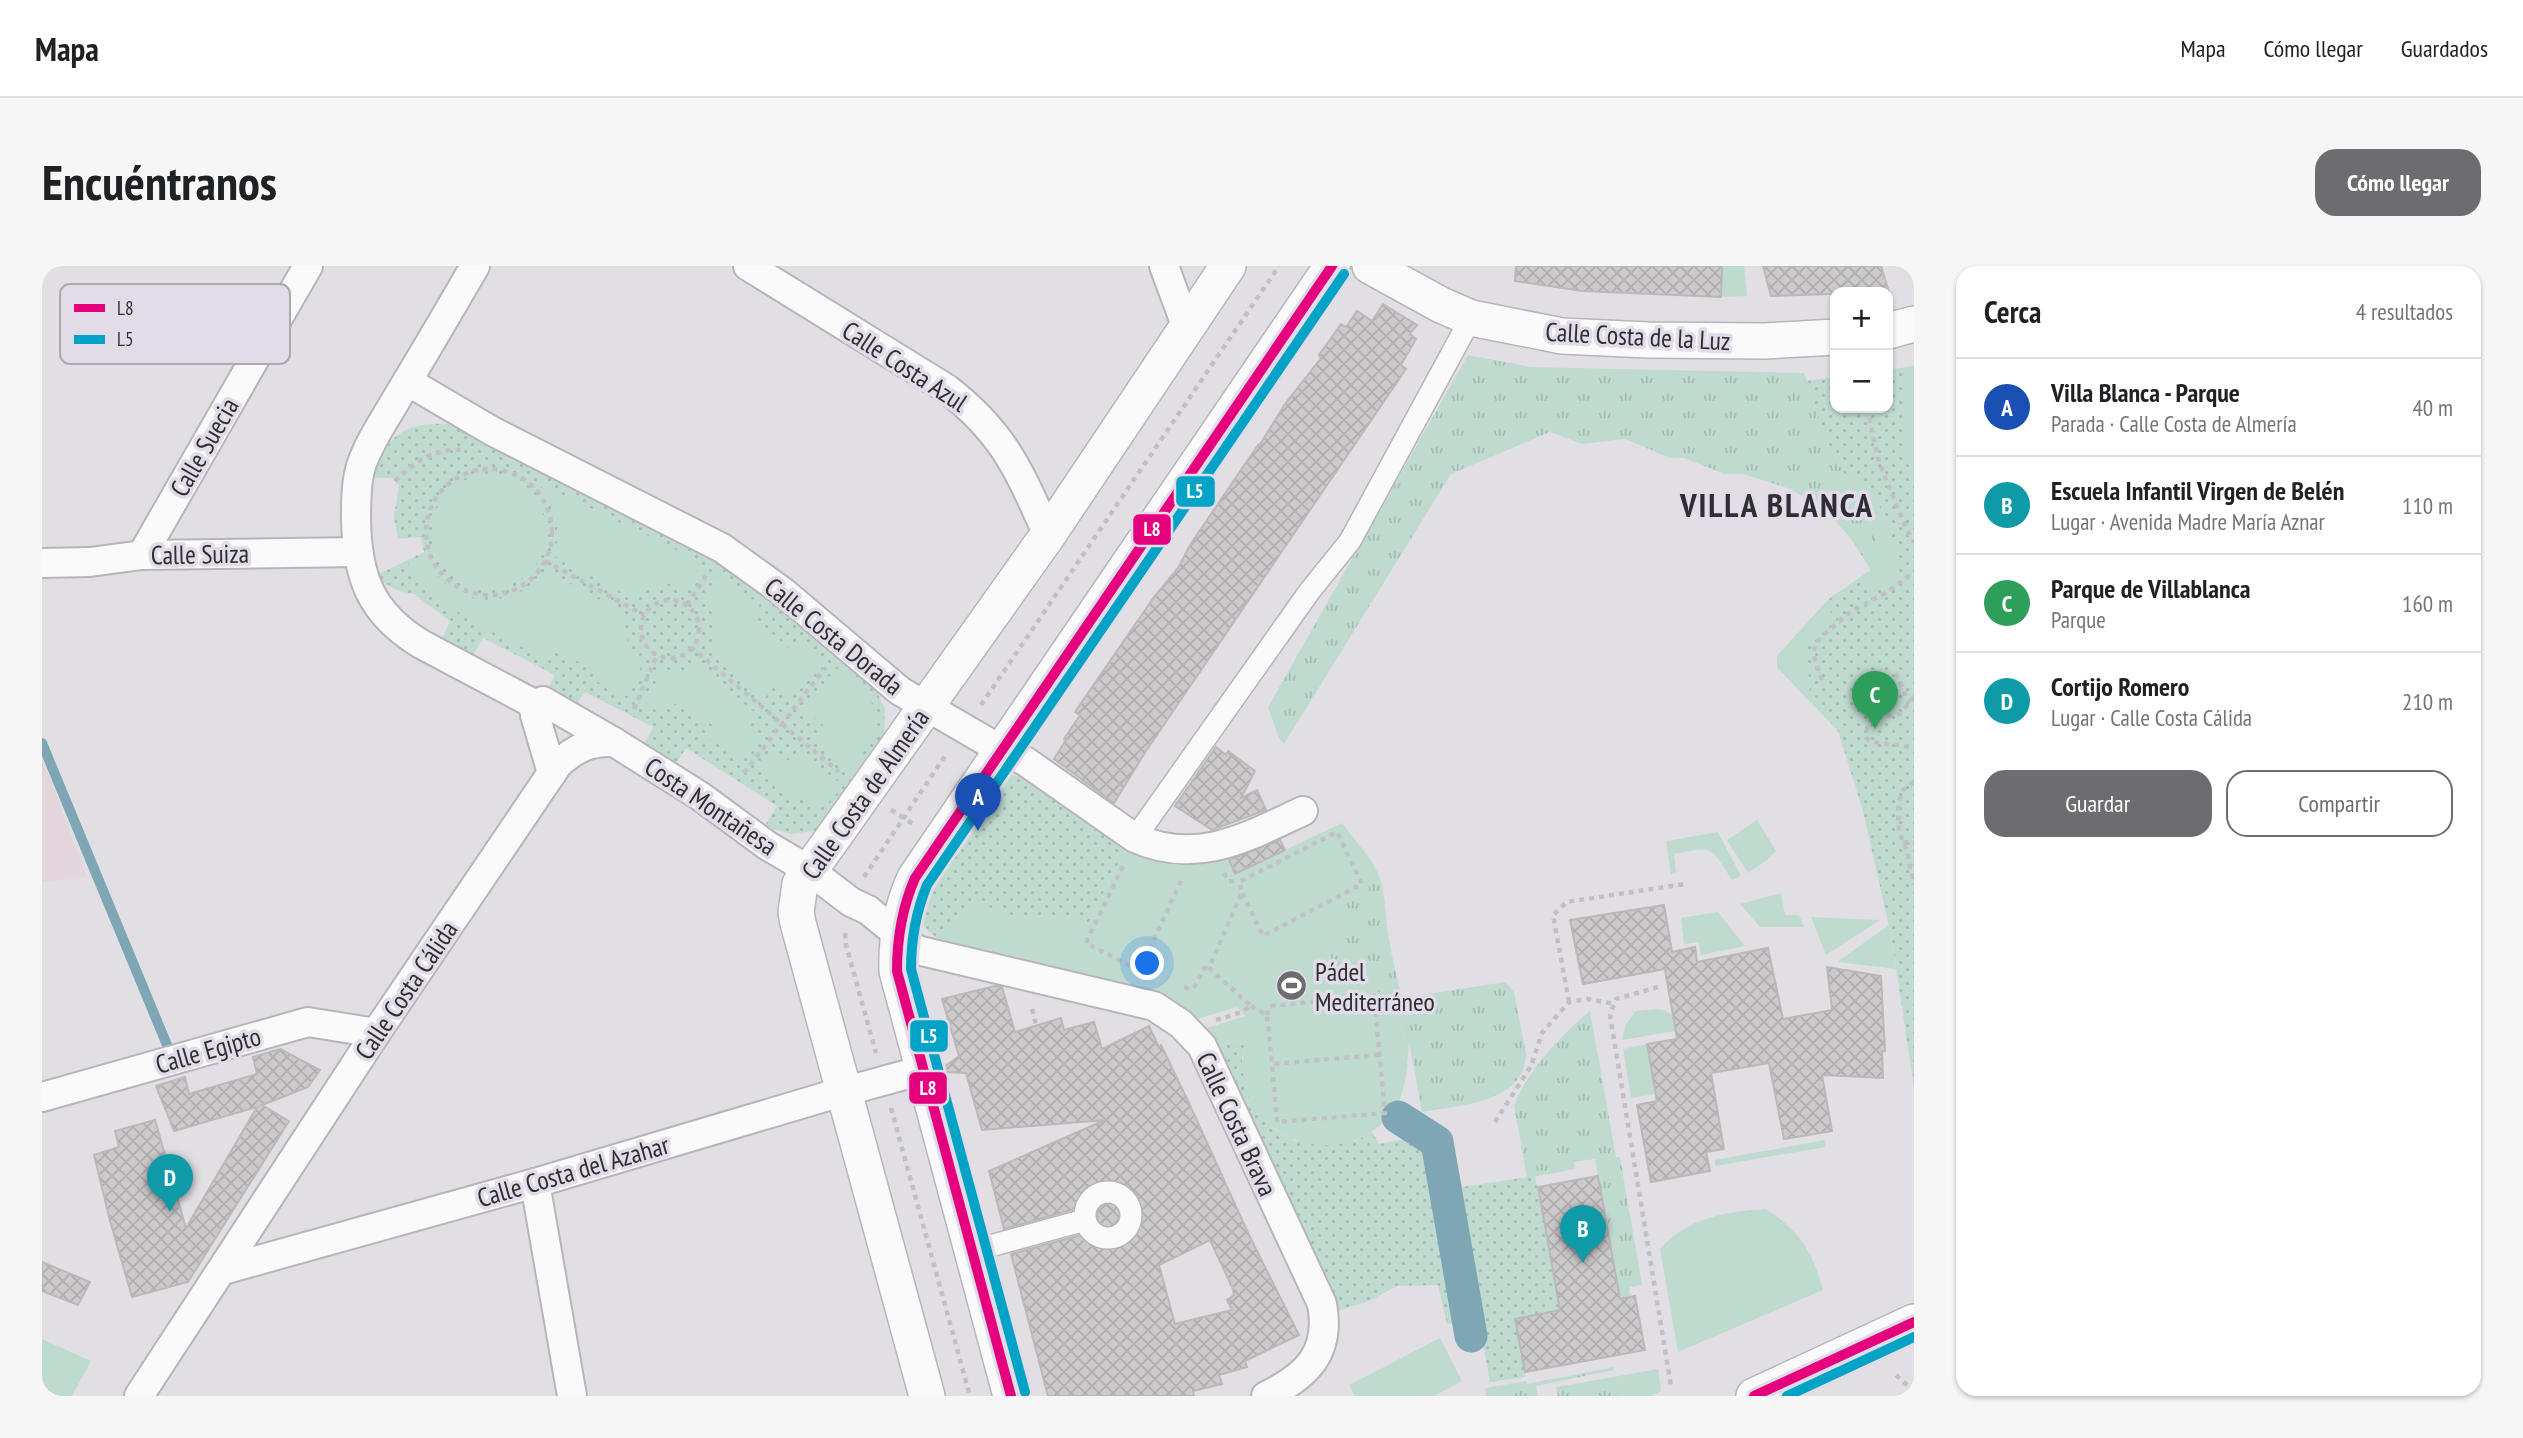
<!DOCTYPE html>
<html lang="es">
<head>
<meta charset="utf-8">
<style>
  :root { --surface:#fff; --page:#f6f6f6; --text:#202124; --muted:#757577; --line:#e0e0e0; --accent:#6d6c70 }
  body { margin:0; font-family:"PT Sans Narrow",sans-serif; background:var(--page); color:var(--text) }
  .controls { position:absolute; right:21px; top:21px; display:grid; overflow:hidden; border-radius:14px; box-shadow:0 2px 5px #0004 }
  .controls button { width:63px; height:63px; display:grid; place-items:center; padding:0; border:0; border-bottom:2px solid var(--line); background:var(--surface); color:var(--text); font:35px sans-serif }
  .you { position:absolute; left:1106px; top:698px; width:24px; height:24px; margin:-18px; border:5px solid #fff; border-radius:50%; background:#1a73e8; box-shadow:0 0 0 10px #1a73e833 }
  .badge { display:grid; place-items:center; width:46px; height:46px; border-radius:50%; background:var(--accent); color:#fff; font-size:23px; font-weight:700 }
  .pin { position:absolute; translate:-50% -58px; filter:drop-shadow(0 2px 4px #0008) }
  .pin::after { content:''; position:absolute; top:37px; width:24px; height:21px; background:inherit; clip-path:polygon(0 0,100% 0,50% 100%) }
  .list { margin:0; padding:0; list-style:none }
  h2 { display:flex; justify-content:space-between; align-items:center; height:91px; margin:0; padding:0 28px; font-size:30px }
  h2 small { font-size:23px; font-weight:400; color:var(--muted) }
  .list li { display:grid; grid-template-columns:46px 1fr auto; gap:21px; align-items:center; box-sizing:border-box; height:98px; padding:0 28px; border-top:2px solid var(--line) }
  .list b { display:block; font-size:26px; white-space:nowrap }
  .list p { margin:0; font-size:23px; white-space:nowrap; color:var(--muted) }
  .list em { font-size:23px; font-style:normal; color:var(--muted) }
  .actions { display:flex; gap:14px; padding:21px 28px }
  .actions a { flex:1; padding:16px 0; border:2px solid var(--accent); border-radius:21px; text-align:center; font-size:24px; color:var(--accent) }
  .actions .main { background:var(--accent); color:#fff }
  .map { position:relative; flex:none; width:1872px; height:1130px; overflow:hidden; border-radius:21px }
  header { display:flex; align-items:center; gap:42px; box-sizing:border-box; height:98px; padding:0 35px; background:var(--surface); border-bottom:2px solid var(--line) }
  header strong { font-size:33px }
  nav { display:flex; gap:38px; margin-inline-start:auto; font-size:24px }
  .intro { display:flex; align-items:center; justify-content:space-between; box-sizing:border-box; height:168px; padding:0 42px }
  h1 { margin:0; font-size:49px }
  .button { padding:18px 32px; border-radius:21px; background:var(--accent); color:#fff; font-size:24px; font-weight:700 }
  main { display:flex; gap:42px; padding:0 42px }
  aside { flex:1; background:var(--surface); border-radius:21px; box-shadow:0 2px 5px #0004 }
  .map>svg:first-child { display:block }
  .education { fill:#e4d5dc }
  .grass { fill:url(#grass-tufts) }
  .park { fill:url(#park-dots) }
  .garden { fill:#bfdbd0 }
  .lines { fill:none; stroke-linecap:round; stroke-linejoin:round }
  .stream { stroke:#7ea6b4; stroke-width:10 }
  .canal { stroke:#7ea6b4; stroke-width:33 }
  .building { fill:url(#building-cross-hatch); stroke:#bbb8ba; stroke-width:2; fill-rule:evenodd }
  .pedestrian-casing { stroke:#b7b5ba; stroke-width:24 }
  .minor-casing { stroke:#b7b5ba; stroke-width:32 }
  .tertiary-casing { stroke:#b7b5ba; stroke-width:38 }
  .path { stroke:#c1c1c4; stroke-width:4.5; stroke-dasharray:5 5; stroke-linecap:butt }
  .pedestrian { stroke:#fafafb; stroke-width:21 }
  .minor { stroke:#fafafb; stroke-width:28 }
  .tertiary { stroke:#fafafb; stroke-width:35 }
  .bus-1-casing { stroke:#e1dce7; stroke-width:16 }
  .bus-2-casing { stroke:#e1dce7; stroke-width:16 }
  .bus-1 { stroke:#e5007d; stroke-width:10 }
  .bus-2 { stroke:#02a3c6; stroke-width:10 }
  .labels { text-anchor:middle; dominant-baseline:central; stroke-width:7; stroke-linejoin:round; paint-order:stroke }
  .street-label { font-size:26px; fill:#2f2e32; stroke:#e1dce7 }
  .poi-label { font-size:26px; fill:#2f2e32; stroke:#e1dce7; text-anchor:start }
  .district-label { font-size:33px; font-weight:bold; letter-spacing:2px; fill:#2f2e32; stroke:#e1dce7 }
  .key { fill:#e1dce7; stroke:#aca8b1; stroke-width:2 }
  .key-label { font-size:19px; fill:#2f2e32 }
  .line-badge { stroke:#e1dce7; stroke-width:2.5 }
  .badge-label { font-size:19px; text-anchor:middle; font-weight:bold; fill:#fff }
</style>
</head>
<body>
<header>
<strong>Mapa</strong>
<nav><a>Mapa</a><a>Cómo llegar</a><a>Guardados</a></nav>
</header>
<div class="intro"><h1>Encuéntranos</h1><a class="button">Cómo llegar</a></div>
<main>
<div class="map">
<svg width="1872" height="1130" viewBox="0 0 1872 1130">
  <defs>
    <pattern id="grass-tufts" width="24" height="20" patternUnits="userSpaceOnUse" patternTransform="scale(1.75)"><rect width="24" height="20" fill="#bfdbd0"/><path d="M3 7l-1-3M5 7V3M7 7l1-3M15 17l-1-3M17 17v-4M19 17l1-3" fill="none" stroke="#a4bcb3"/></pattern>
    <pattern id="park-dots" width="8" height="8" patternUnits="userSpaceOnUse" patternTransform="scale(1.75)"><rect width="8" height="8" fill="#bfdbd0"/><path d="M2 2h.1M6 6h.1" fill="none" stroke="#a4bcb3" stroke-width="1.8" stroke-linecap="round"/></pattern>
    <pattern id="building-cross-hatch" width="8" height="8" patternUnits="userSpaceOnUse" patternTransform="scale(1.75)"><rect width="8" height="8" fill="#ccc9cb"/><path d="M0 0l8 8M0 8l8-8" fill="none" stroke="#b0adaf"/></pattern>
  </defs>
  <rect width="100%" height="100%" fill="#e1dfe4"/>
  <!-- education -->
  <path class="education" d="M0,491l45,120 -45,5z"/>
  <!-- grass -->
  <g class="grass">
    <path d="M1426,89l63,12 273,6 24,71 41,74 16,43 -14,9 -20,-31 -26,-30 -35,-20 -47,-15h-19l-40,-16h-14l-45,-19 -43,5 -32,-12 -99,42 -167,270 -6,-8 -10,-29z"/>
    <path d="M1325,589c22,29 16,51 22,84 3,20 8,39 13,59l103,-16 9,10 12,62c-1,50 -68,51 -104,58l-13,-70 -4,-1 -4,-15 -12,-23 -18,-19 -31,-11 -15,-25 18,-11 -9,-25 34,-35 -10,-17z"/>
    <path d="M1548,745l26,146h4l22,128 -12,2v10l-10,2 -25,-140 -21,3 1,7 -48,9 -13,-72c12,-34 49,-73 76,-95z"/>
    <path d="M1572,1101v3l-78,16 2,10h-52l-1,-8 41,-7 1,3z"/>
    <path d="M1577,1110l4,19 -3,1h-62l-2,-9z"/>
  </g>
  <!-- park -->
  <g class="park">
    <path d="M1872,100v721l-23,-152 -28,-124 -25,-80 -61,-64v-11l53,-58 54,-37 -15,-43 -41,-74 -22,-63 29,-4v31h53v-38z"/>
    <path d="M406,158l256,129 74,53 97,82 10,21 -1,27 -65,94 -28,4 -23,-7 -2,-3 11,-18 -91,-58 -11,17 -31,-20 9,-18 -68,-35 -11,16 -28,-16 9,-17 -72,-37 -10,17 -31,-16 8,-18 -35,-26 -21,-6 -16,-11 -1,-3 47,-23 -3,-15 -23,2 -4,-22 5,-32 -8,-7h-20c16,-41 31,-56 77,-54z"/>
    <path d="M971,509c36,6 82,51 112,75l-37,74 73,73 -23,-10 -175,-41c-10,-4 -27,-6 -35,-15 -29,-32 56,-129 75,-155z"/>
    <path d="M1203,773l-3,21 15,50 18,20 21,11h60l16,-9 7,12 36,-7 13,10 31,176 -12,1 -9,-39 -41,1 -26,14 -33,11 -5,-19 -81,-171 -38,-74z"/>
    <path d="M1493,910l25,134 -44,9 9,58 -35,5 -35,-194z"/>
  </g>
  <!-- garden -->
  <g class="garden">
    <path d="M1680,0h22l3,30 -26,1z"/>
    <path d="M1872,100v121c-5,-21 -12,-44 -11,-65 1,-19 4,-36 -1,-54z"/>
    <circle cx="447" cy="266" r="57"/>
    <path d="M1804,210c5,1 12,2 16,5 17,12 33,65 39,86l-10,18 -22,9 -10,-16 25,-17 -15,-43z"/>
    <path d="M497,217l150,73 13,8 -14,23c-21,-6 -38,-3 -53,13l-81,-44c8,-27 1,-51 -15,-73z"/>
    <path d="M383,288c21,56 86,59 122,17l80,44c-4,19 0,36 15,49l-13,33 -38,-18 5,-8 -39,-21 -7,11c-42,-22 -122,-55 -142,-98z"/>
    <path d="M676,309l42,30 -8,12 41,34 9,-11 21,18 -31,40 -17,-13 -10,13 -56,-47c7,-19 8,-38 -6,-53z"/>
    <path d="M1782,338l11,14 -29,28 5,57 -34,-36v-11z"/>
    <path d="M656,398l56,48 -11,12 17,14 -18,21 -36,-22 7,-12 -43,-24 -7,13 -17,-9 14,-33 16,1z"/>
    <path d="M794,402c51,39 50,52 15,104l-37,-33 10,-13 -20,-17z"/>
    <path d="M731,482l20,16 10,-11 39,32c-4,6 -8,14 -14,18 -19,10 -56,-23 -72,-35z"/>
    <path d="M1715,554l19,31 -9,9 -19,13 -21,-33z"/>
    <path d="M1300,557l25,32 -9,5 10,17 1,13 -35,22 9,25 -18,11 15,25 31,11 18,19 12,23 4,15 4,1c-2,20 -2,45 -12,63 -36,60 -125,51 -150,-13 -6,-16 -5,-36 -2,-53l-31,8 -10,-18 41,-13 -8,-9 -43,13 -33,-23 -23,-10 -175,-41 -27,-9 39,-35 43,15 53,-1 17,8 37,-74c12,4 24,10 36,13 42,8 79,-13 116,-30l8,17z"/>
    <path d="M1676,566l23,44 -9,4c-21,-34 -19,-34 -58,-26l2,19 -5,1 -5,-33z"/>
    <path d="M1739,627l4,22h14l5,12h-44l-20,-23z"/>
    <path d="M1676,646l27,34 -44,9 -2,-13 -15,2 -3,-26z"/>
    <path d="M1769,651l69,3 -54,35z"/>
    <path d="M1847,659l7,44 -59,-7z"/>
    <path d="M1615,743l7,1 10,6 3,10 -2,5 -53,9 4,-16 10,-13z"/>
    <path d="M1605,778l9,50 -25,4 -8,-49z"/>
    <path d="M1783,874l1,7 -111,19v-6z"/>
    <path d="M1724,943c35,23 46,42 57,81l-145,62 -18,-103c26,-31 68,-38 106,-40z"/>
    <path d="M1398,1072l22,43 -28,15h-79l-6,-11z"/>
    <path d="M0,1073l49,22 -19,35h-30z"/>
    <path d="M1616,1103l3,22 -10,5h-28l-4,-20z"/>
  </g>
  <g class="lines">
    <!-- stream -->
    <path class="stream" d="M0,477l125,302"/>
    <!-- canal -->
    <path class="canal" d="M1356,851l39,25 34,194"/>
  </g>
  <!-- building -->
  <g class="building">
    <path d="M1474,0h206l-1,31 -139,-6 -67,-10z"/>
    <path d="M1721,0h118l8,26 -118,4z"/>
    <path d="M1341,38l34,21 -7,9 6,5 -15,26 5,4 -260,382 -32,52 -60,-44 12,-19 -2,-1 16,-24 -5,-3 79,-115 24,-29 12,-23 68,-100 1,1 26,-42 36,-46 -2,-3 22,-31 5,3 11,-16 15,10z"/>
    <path d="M1174,481l10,8 2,-4 27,20 -14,27 16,-8 9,20 -54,20 -37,-24z"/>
    <path d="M1238,574l5,10 -50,24 -6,-14z"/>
    <path d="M1622,639l8,47 23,-5 2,15 71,-14 15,71 49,-9 -5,-43 54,9 4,75h-3l1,27 -61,-3 10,56 -48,8 -15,-76 -58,10 13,76 -18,3 4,19 -59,11 -14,-77 20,-4 -10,-57 30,-5 -12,-70 -82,15 -13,-64z"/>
    <path d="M953,720l7,1 13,45 46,-14 3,12 30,-8 8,27 47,-23 10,21 2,-2 27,56 61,134 50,100 -54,26 2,6 -28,8 3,9 -29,7 1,5h-146l-37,-142 77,-21 7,-4 3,-12 -4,-7 -12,-3 -78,22 -15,-58 116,-51 -123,10 -16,-57 -21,-1 -1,-5 15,-11 -17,-57zM1168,974l23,49 1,6 -7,5 5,10 -57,14 -16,-59z"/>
    <path d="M238,783l40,21 -12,17 -46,18 27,16 -101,161 -56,15 -22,-76 -16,-66 25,-8 -4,-16 40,-11 31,108 71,-121 -83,24 -18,-45 29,-9 4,17 68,-20 -4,-17z"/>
    <path d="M1556,910l22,123 15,-3 10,54 -120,22 -10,-53 45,-9 -22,-123z"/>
    <path d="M0,996l48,20 -12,23 -36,-14z"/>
  </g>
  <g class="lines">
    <defs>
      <g id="pedestrian">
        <path d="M1093,572l174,-246 41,-51 121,-223"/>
        <circle cx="1066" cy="949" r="23"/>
        <path d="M930,985l113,-31"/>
      </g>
      <g id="minor">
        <path d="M433,0c-26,45 -52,89 -79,134 -12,21 -27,42 -35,66 -5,16 -5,36 -5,53 1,57 14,94 65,125l113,60 9,-3 71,41 86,54 68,50 41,24 42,32 17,8 49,40 237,56 27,18 21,22 120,258c9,49 -15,72 -56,92"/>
        <path d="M706,0l199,123c58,45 72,82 101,146"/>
        <path d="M1122,0l23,62"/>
        <path d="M365,115l85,50 230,117 61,44 117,99 103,60 22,10 110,77c62,28 112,-1 168,-27"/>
        <path d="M100,289l166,-289"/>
        <path d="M0,297l48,-1 52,-7 216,-3"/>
        <path d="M492,438l1,11 17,58"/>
        <path d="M0,831l266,-75 68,11"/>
        <path d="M493,917l37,213"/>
        <path d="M181,1004l312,-87 293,-87 95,-26"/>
        <path d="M97,1130l237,-363 182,-269c18,-16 32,-23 56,-22"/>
      </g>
      <g id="tertiary">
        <path d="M1328,0l71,39 30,13 91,18 86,4 117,1 70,-4"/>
        <path d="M1846,65l26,-7"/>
        <path d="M885,1130l-129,-473 -2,-11 4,-28 248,-349 180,-269"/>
        <path d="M969,1130l-114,-425c-1,-34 4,-63 18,-93l417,-612"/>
        <path d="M1712,1130l160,-74"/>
      </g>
    </defs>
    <!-- pedestrian casing -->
    <use href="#pedestrian" class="pedestrian-casing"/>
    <!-- minor casing -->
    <use href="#minor" class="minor-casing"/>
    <!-- tertiary casing -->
    <use href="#tertiary" class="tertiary-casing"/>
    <!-- path -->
    <g class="path">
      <path d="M1825,142l12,54 28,69 7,11"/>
      <circle cx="447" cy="266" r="63"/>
      <path d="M353,215c21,-20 39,-33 68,-31"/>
      <path d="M503,295l99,54"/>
      <circle cx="628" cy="363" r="29"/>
      <path d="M645,339l20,-31"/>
      <path d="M649,381l148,125"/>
      <path d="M1854,407l13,30"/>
      <path d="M1780,414l-8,-24 1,-11 7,-9 28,-24 39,-21 25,-19"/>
      <path d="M1872,431l-14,17 -28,5 -5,9 -1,10 12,5 36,4"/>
      <path d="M939,439l298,-439"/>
      <path d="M592,443l23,-54"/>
      <path d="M702,507l82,-106"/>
      <path d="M1872,516l-11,8 -5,14 1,28 8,19 7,34"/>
      <path d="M849,544l22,14"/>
      <path d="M1861,576l11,1"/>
      <path d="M1081,600l-37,77 50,26 5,-2 13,6"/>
      <path d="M1182,607l4,8 11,1"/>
      <path d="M822,611l83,-124"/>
      <path d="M803,667l1,12 30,108"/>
      <path d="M1099,701l41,-88"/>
      <path d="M1142,721l5,2 6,-3 9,-18h5"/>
      <path d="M1616,721l-42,12 -6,16 61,371"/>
      <path d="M1527,736l-16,-87 14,-13 118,-18"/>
      <path d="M1209,740l16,9 5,49 108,-9"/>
      <path d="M990,743l4,16"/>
      <path d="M1225,749l3,-9 104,-10 11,117 -108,9 -5,-58"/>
      <path d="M1174,754l26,-8 9,-6 -42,-38 33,-76 -3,-10 98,-50 25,52 -99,52 -21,-44"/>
      <path d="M849,842l79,288"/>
      <path d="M1453,856l36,-56 11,-33 27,-31 19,-3 27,5"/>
      <path d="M1854,1109l18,16"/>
    </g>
    <!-- pedestrian -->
    <use href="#pedestrian" class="pedestrian"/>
    <!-- minor -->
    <use href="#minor" class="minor"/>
    <!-- tertiary -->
    <use href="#tertiary" class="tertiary"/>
    <defs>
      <g id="bus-1">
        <path d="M969,1130l-114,-425c0,-33 5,-63 18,-93l417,-612"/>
        <path d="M1712,1130l160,-74"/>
      </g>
      <g id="bus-2">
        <path d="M983,1126l-114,-423c0,-30 5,-57 16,-84l417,-611"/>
        <path d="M1745,1130l127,-59"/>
      </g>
    </defs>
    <!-- bus-1 casing -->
    <use href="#bus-1" class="bus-1-casing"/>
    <!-- bus-2 casing -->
    <use href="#bus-2" class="bus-2-casing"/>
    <!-- bus-1 -->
    <use href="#bus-1" class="bus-1"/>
    <!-- bus-2 -->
    <use href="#bus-2" class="bus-2"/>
  </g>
  <!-- icons -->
  <defs>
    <symbol id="stadium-disc" viewBox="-11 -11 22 22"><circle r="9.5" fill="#6d6c70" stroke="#e1dce7"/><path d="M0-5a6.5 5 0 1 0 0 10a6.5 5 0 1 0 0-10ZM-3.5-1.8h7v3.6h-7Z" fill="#fff"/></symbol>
  </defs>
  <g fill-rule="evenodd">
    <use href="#stadium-disc" x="1232" y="702" width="35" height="35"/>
  </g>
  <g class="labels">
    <!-- street labels -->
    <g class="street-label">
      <text transform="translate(1596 70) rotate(3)">Calle Costa de la Luz</text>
      <text transform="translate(863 100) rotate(33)">Calle Costa Azul</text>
      <text transform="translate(162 181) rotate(-60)">Calle Suecia</text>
      <text transform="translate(158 288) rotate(-1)">Calle Suiza</text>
      <text transform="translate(792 370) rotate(39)">Calle Costa Dorada</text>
      <text transform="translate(823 528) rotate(-55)">Calle Costa de Almería</text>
      <text transform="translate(669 540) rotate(34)">Costa Montañesa</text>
      <text transform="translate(364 724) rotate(-56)">Calle Costa Cálida</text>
      <text transform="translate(166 784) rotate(-16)">Calle Egipto</text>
      <text transform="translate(1195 858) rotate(65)">Calle Costa Brava</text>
      <text transform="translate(531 905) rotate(-16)">Calle Costa del Azahar</text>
    </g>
    <!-- poi labels -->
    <g class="poi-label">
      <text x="1273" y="705">Pádel<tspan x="1273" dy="30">Mediterráneo</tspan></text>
    </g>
    <!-- district labels -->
    <g class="district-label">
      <text x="1735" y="238">VILLA BLANCA</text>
    </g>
  </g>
  <!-- legend -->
  <rect x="18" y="18" width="230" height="80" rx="10" class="key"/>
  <rect x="32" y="38" width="31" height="8" fill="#e5007d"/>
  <rect x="32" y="69" width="31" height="9" fill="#02a3c6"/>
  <g class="key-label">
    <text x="75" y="49">L8</text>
    <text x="75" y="80">L5</text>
  </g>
  <g class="line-badge">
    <rect x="1133" y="209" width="41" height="33" rx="7" fill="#02a3c6"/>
    <rect x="1090" y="247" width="40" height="33" rx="7" fill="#e5007d"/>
    <rect x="867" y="753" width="40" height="34" rx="7" fill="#02a3c6"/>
    <rect x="866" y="805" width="40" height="34" rx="7" fill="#e5007d"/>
  </g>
  <g class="badge-label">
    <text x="1153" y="232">L5</text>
    <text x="1110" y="270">L8</text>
    <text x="887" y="777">L5</text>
    <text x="886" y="829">L8</text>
  </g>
</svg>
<div class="controls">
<button>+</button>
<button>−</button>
</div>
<div class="you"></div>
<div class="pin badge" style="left:936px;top:565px;background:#1a4fb4">A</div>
<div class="pin badge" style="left:1541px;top:997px;background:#0f9aa8">B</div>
<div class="pin badge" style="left:1833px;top:463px;background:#2e9e5b">C</div>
<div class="pin badge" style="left:128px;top:946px;background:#0f9aa8">D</div>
</div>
<aside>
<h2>Cerca<small>4 resultados</small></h2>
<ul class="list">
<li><span class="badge" style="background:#1a4fb4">A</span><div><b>Villa Blanca - Parque</b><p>Parada · Calle Costa de Almería</p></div><em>40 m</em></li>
<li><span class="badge" style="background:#0f9aa8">B</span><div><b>Escuela Infantil Virgen de Belén</b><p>Lugar · Avenida Madre María Aznar</p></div><em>110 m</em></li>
<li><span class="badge" style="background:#2e9e5b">C</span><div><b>Parque de Villablanca</b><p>Parque</p></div><em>160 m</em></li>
<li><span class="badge" style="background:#0f9aa8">D</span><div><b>Cortijo Romero</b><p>Lugar · Calle Costa Cálida</p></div><em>210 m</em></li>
</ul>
<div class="actions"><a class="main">Guardar</a><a>Compartir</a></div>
</aside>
</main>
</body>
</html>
